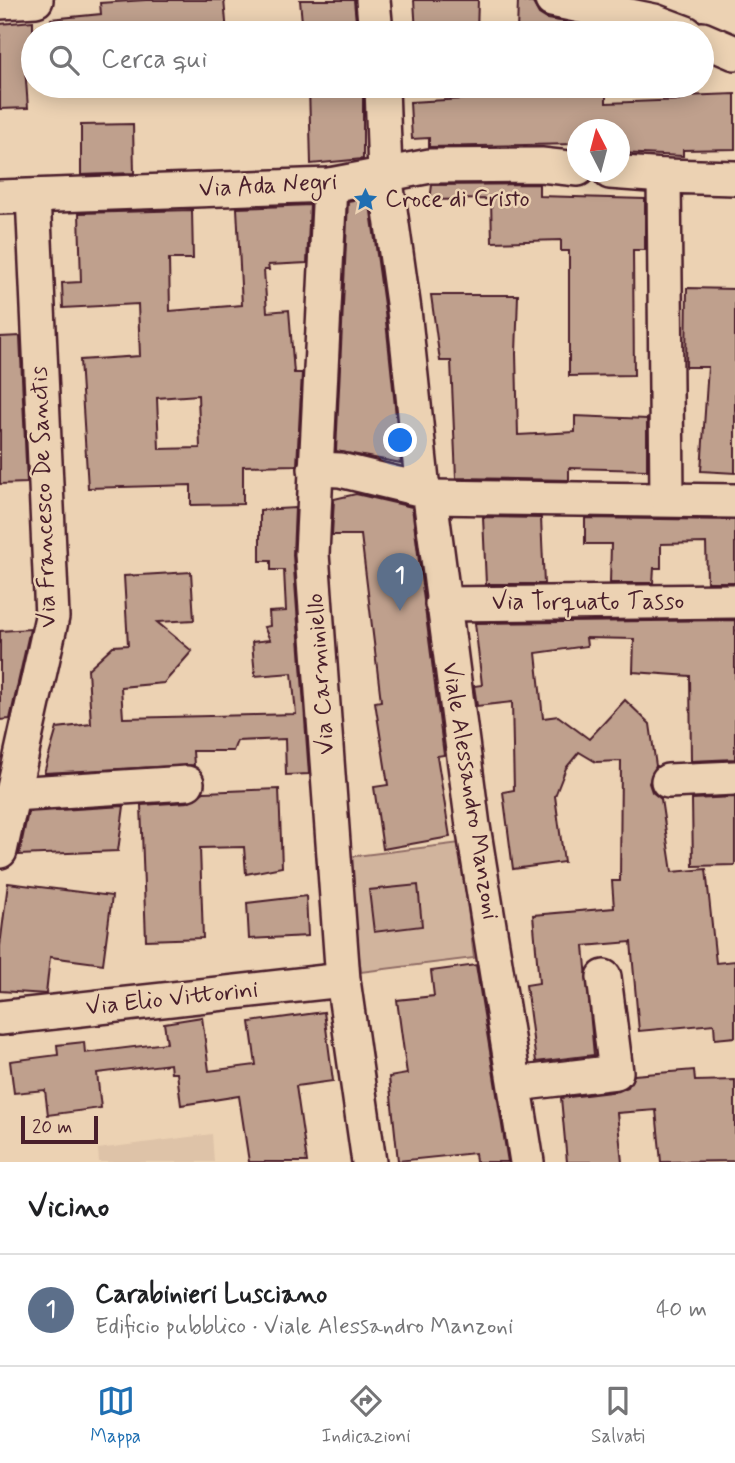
<!DOCTYPE html>
<html lang="it">
<head>
<meta charset="utf-8">
<style>
  :root { --surface:#fff; --page:#f6f6f6; --text:#202124; --muted:#757577; --line:#e0e0e0; --accent:#1f6fb2 }
  body { margin:0; font-family:Mynerve,sans-serif; background:var(--page); color:var(--text) }
  .compass { position:absolute; left:567px; top:119px; width:63px; height:63px; border-radius:50%; background:var(--surface); box-shadow:0 4px 18px #0003; rotate:354deg }
  .scale { position:absolute; left:21px; bottom:18px; width:77px; box-sizing:border-box; padding-left:7px; border:4px solid #4a1f2b; border-top:0; font-size:19px; line-height:24px; white-space:nowrap; color:#4a1f2b; -webkit-text-stroke:5px #ecd2b3; paint-order:stroke }
  .you { position:absolute; left:401px; top:441px; width:24px; height:24px; margin:-18px; border:5px solid #fff; border-radius:50%; background:#1a73e8; box-shadow:0 0 0 10px #1a73e833 }
  .badge { display:grid; place-items:center; width:46px; height:46px; border-radius:50%; background:var(--accent); color:#fff; font-size:23px; font-weight:700 }
  .pin { position:absolute; translate:-50% -58px; filter:drop-shadow(0 2px 4px #0008) }
  .pin::after { content:''; position:absolute; top:37px; width:24px; height:21px; background:inherit; clip-path:polygon(0 0,100% 0,50% 100%) }
  .list { margin:0; padding:0; list-style:none }
  h2 { display:flex; justify-content:space-between; align-items:center; height:91px; margin:0; padding:0 28px; font-size:30px }
  h2 small { font-size:23px; font-weight:400; color:var(--muted) }
  .list li { display:grid; grid-template-columns:46px 1fr auto; gap:21px; align-items:center; box-sizing:border-box; height:112px; padding:0 28px; border-top:2px solid var(--line) }
  .list b { display:block; font-size:26px; white-space:nowrap }
  .list p { margin:0; font-size:23px; white-space:nowrap; color:var(--muted) }
  .list em { font-size:23px; font-style:normal; color:var(--muted) }
  .icon { flex:none; width:38px; height:38px; fill:none; stroke:currentColor; stroke-width:2; stroke-linecap:round; stroke-linejoin:round }
  .map { position:relative; flex:none; width:735px; height:1162px; overflow:hidden }
  .search { position:absolute; background:var(--surface); box-shadow:0 4px 18px #0003; left:21px; right:21px; top:21px; height:77px; display:flex; align-items:center; gap:18px; box-sizing:border-box; padding:0 24px; border-radius:38px; color:var(--muted); font-size:26px }
  .sheet { height:203px; background:var(--surface) }
  nav { display:flex; justify-content:space-around; align-items:center; box-sizing:border-box; height:98px; border-top:2px solid var(--line); background:var(--surface); font-size:19px; color:var(--muted) }
  nav a { display:grid; justify-items:center; gap:4px }
  nav .on { color:var(--accent) }
  .map>svg:first-child { display:block }
  .built { fill:#dec3a8 }
  .green { fill:#d1b49d; stroke:#8e6a64; stroke-width:2 }
  .building { fill:#bfa08d; stroke:#4a1f2b; stroke-width:2; fill-rule:evenodd }
  .lines { fill:none; stroke-linecap:round; stroke-linejoin:round }
  .minor-casing { stroke:#4a1f2b; stroke-width:38 }
  .minor { stroke:#ecd2b3; stroke-width:33 }
  .labels { text-anchor:middle; dominant-baseline:central; stroke-width:5; stroke-linejoin:round; paint-order:stroke }
  .street-label { font-size:24px; fill:#4a1f2b; stroke:#ecd2b3 }
  .poi-label { font-size:24px; fill:#4a1f2b; stroke:#ecd2b3; text-anchor:start }
</style>
</head>
<body>
<div class="map">
<svg width="735" height="1162" viewBox="0 0 735 1162">
  <rect width="100%" height="100%" fill="#ecd2b3"/>
  <filter id="ink" filterUnits="userSpaceOnUse"><feTurbulence type="fractalNoise" baseFrequency=".0143" numOctaves="2"/><feDisplacementMap in="SourceGraphic" scale="14" xChannelSelector="R" yChannelSelector="G"/><feConvolveMatrix kernelMatrix="1 2 1 2 8 2 1 2 1" color-interpolation-filters="sRGB"/></filter>
  <g filter="url(#ink)">
    <!-- built -->
    <path class="built" d="M212,1134l2,28h-115l-1,-13z"/>
    <!-- green -->
    <path class="green" d="M460,843l14,115 -113,14 -14,-115z"/>
    <!-- building -->
    <g class="building">
      <path d="M146,0h78l3,33h-175l-1,-14 50,-5 -1,-11z"/>
      <path d="M300,0h54l3,33h-54z"/>
      <path d="M414,0h64l-1,33h-61z"/>
      <path d="M518,0l15,3 6,11 8,5 19,3 -7,11h-42z"/>
      <path d="M33,21v31l-9,1 4,55 -28,1v-85z"/>
      <path d="M309,86h54v73l-52,5z"/>
      <path d="M606,91v12l77,-3v-4l52,-2v55l-52,1v6l-63,-3v-23h-42v14l-149,3v-9l-17,1 -2,-37z"/>
      <path d="M133,124l1,49 -53,2v-50z"/>
      <path d="M539,184v12l106,3v51h-12l1,125 -65,1v-125h-8v-11l-69,2 -1,-43 -61,1 2,-15z"/>
      <path d="M369,197l16,115 16,151 -65,-12 12,-250z"/>
      <path d="M310,205l-3,58 -39,2 1,5h-5l3,42 22,-2 5,63h8l-5,92 -54,1v38l-52,1v-20l-103,3 -8,-128 60,-4 -2,-52 -75,4 -1,-25 19,-1 -2,-69 113,-3 1,49h-24l1,52 72,-6 -5,-97zM198,395l2,53 -41,1 -2,-51z"/>
      <path d="M687,288l48,1v184l-34,-2 7,-104h-22z"/>
      <path d="M431,295h87l-2,59 2,81 57,-3v-16l72,3v51l-78,-2v12l-113,-2 -5,-117h-11z"/>
      <path d="M20,336l7,147 -27,1v-147z"/>
      <path d="M356,494l56,13 32,248 -7,1 13,81 -67,12 -9,-62 14,-2 -13,-83 6,-1 -20,-166h-29l2,-36z"/>
      <path d="M295,508l-2,47 16,219 -23,1 -1,-36 -48,2 -4,10h-40l1,14 -150,8 13,-45 34,-4 -3,-55 25,-23 15,-1 -4,-69 67,-4 3,48 -37,2 35,29 -28,32 -43,4 2,31 173,-4 -4,-41 -37,3 -3,-34 18,-2 -6,-13 6,-1 -1,-14 17,-1 -2,-41h-13v-9h-11v-51z"/>
      <path d="M483,517l58,1 3,66h-58z"/>
      <path d="M585,518l150,2v62h-28l-1,-39 -45,1v24h-7l-1,15h-43l1,-39h-26z"/>
      <path d="M735,620v139l-44,2 -1,-85 -57,-4 1,-33 -48,-1 1,8 -51,7 7,65 15,-2 31,23 36,-39 25,24 6,42 -7,17 3,9 9,7 11,73 34,-3 10,94 19,-2v76l-20,2 -1,-15 -75,7 -8,-89 -47,4 10,109 -58,7 -10,-77 13,-2 -6,-68 81,-7 -2,-27h8l1,-120 -25,1 -17,-10 -13,16 -11,28 9,66 -51,7 -10,-77 11,-2 -2,-88 -35,4 -3,-20 8,-1 -7,-62z"/>
      <path d="M30,629l-20,90 -10,1v-89z"/>
      <path d="M279,789l3,78 -36,7 -2,-27 -44,1 3,90 -57,2 -5,-135 47,-3 16,-10z"/>
      <path d="M735,797v68l-42,1 -1,-67z"/>
      <path d="M124,806l-6,45 -99,4 9,-43z"/>
      <path d="M8,883l104,13 -9,68 -53,-7 -4,37 -46,-3v-45z"/>
      <path d="M418,885l4,41 -48,6 -5,-42z"/>
      <path d="M306,896l2,40 -59,3 -2,-36z"/>
      <path d="M476,965l32,197h-32l-1,-9 -77,8 -9,-84 18,-3 -10,-74 37,-4 -3,-25z"/>
      <path d="M324,1012l9,69 -37,5 11,76h-58l-10,-66 -58,9 -4,-32h-6l-1,-9 -73,9 4,35 -53,7 -3,-25 -31,3 -4,-32 48,-6 -1,-10 27,-3 1,11 82,-10 -3,-20 38,-6 7,54 47,-6 -6,-43z"/>
      <path d="M694,1070l1,11 40,-1v81l-74,1 -5,-52 -39,3 5,49h-55l-6,-64 58,-7 9,-4 6,-12z"/>
    </g>
    <g class="lines">
      <defs>
        <g id="minor">
          <path d="M373,0l3,33"/>
          <path d="M552,0l102,21 32,12"/>
          <path d="M0,2l36,-2"/>
          <path d="M702,39l33,14"/>
          <path d="M382,86l3,88 19,136 19,180 7,7 43,329 54,336"/>
          <path d="M610,172l54,4"/>
          <path d="M330,185l-18,369 31,426 26,182"/>
          <path d="M0,197l330,-12 100,-19 111,-1 37,4"/>
          <path d="M315,469l25,1 83,20"/>
          <path d="M430,497l305,4"/>
          <path d="M667,498l-3,-322 71,2"/>
          <path d="M442,604l293,-3"/>
          <path d="M668,781l67,-3"/>
          <path d="M12,794l175,-11"/>
          <path d="M0,851l52,-234 -19,-421"/>
          <path d="M0,1018l343,-38"/>
          <path d="M516,1084l100,-12 -12,-95"/>
        </g>
      </defs>
      <!-- minor casing -->
      <use href="#minor" class="minor-casing"/>
      <!-- minor -->
      <use href="#minor" class="minor"/>
    </g>
  </g>
  <!-- icons -->
  <defs>
    <symbol id="sight-bare" viewBox="-9 -9 18 18"><path d="M0-6L1.8-2.2L6-1.7L2.9 1.2L3.7 5.4L0 3.3L-3.7 5.4L-2.9 1.2L-6-1.7L-1.8-2.2Z" fill="#1f6fb2" stroke="#ecd2b3" stroke-width="2.5" paint-order="stroke"/></symbol>
  </defs>
  <g fill-rule="evenodd">
    <use href="#sight-bare" x="348" y="182" width="35" height="35"/>
  </g>
  <g class="labels">
    <!-- street labels -->
    <g class="street-label">
      <text transform="translate(268 186) rotate(-3)">Via Ada Negri</text>
      <text transform="translate(44 497) rotate(-92)">Via Francesco De Sanctis</text>
      <text x="588" y="602">Via Torquato Tasso</text>
      <text transform="translate(321 674) rotate(-94)">Via Carminiello</text>
      <text transform="translate(470 791) rotate(81)">Viale Alessandro Manzoni</text>
      <text transform="translate(172 999) rotate(-6)">Via Elio Vittorini</text>
    </g>
    <!-- poi labels -->
    <g class="poi-label">
      <text x="385" y="199">Croce di Cristo</text>
    </g>
  </g>
</svg>
<svg class="compass" viewBox="-18 -18 36 36"><path d="M0-13l5 13h-10z" fill="#e53935"/><path d="M0 13l5-13h-10z" fill="#757577"/></svg>
<div class="scale">20 m</div>
<div class="you"></div>
<div class="pin badge" style="left:400px;top:611px;background:#5c6f8a">1</div>
<div class="search"><svg class="icon" aria-label="search" viewBox="0 0 24 24"><circle cx="10" cy="10" r="6"/><path d="M15 15l6 6"/></svg>Cerca qui</div>
</div>
<section class="sheet">
<h2>Vicino<small></small></h2>
<ul class="list">
<li><span class="badge" style="background:#5c6f8a">1</span><div><b>Carabinieri Lusciano</b><p>Edificio pubblico · Viale Alessandro Manzoni</p></div><em>40 m</em></li>
</ul>
</section>
<nav>
<a class="on"><svg class="icon" aria-label="map" viewBox="0 0 24 24"><path d="M3 6l6-2 6 2 6-2v14l-6 2-6-2-6 2zM9 4v14M15 6v14"/></svg>Mappa</a>
<a><svg class="icon" aria-label="directions" viewBox="0 0 24 24"><path d="M12 3l9 9-9 9-9-9zM9 14v-3h6M13 9l2 2-2 2"/></svg>Indicazioni</a>
<a><svg class="icon" aria-label="saved" viewBox="0 0 24 24"><path d="M7 4h10v16l-5-4-5 4z"/></svg>Salvati</a>
</nav>
</body>
</html>
